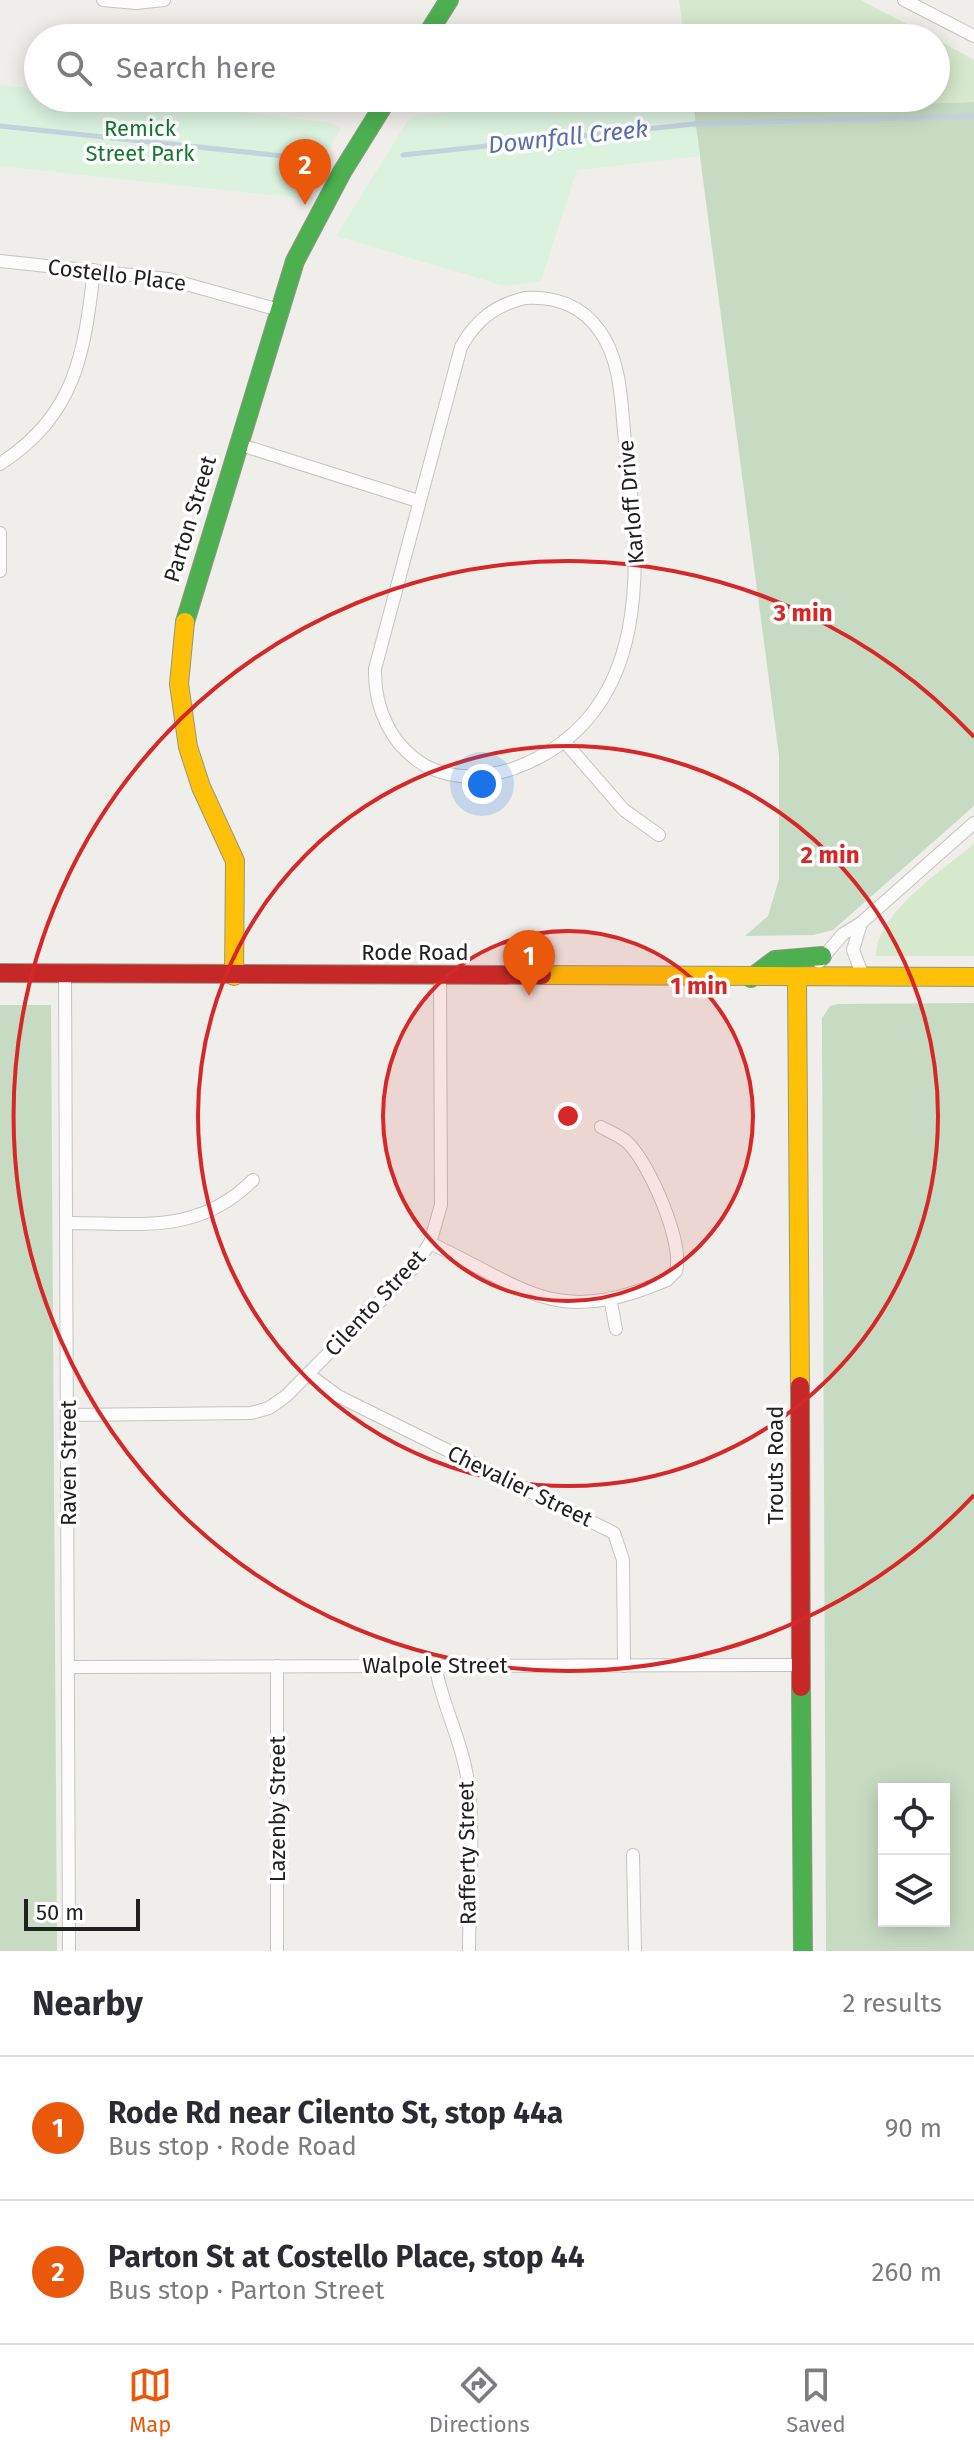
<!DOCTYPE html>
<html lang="en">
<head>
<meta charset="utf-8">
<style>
  :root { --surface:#fff; --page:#f7f7f7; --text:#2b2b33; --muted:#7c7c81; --line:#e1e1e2; --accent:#ea580c }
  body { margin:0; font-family:"Fira Sans",sans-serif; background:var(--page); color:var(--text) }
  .controls { position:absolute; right:24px; bottom:24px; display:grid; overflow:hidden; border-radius:0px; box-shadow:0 4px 20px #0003 }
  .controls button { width:72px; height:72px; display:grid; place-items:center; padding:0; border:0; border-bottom:2px solid var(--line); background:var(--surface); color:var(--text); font:40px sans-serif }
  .scale { position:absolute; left:24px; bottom:20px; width:116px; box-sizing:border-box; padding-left:8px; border:4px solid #212121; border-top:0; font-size:22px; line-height:28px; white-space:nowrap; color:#212121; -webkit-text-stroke:6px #fff; paint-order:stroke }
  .you { position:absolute; left:482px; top:784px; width:28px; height:28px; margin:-20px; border:6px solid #fff; border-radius:50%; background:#1a73e8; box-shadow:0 0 0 12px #1a73e833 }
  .badge { display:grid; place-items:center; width:52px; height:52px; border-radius:50%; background:var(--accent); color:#fff; font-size:26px; font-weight:700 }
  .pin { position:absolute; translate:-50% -66px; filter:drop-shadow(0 2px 4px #0008) }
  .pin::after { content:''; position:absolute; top:42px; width:28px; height:24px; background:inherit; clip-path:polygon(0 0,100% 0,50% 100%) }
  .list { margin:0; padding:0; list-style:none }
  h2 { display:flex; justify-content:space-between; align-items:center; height:104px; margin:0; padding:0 32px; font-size:34px }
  h2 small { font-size:26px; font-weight:400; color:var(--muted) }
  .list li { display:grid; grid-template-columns:52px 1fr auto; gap:24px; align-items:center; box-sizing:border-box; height:144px; padding:0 32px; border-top:2px solid var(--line) }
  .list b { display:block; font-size:30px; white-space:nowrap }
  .list p { margin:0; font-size:26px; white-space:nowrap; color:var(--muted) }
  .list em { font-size:26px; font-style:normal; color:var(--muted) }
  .icon { flex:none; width:44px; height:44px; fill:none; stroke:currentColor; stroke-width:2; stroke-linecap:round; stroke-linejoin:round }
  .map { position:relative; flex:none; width:974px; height:1951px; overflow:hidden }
  .search { position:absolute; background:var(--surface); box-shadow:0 4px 20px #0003; left:24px; right:24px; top:24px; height:88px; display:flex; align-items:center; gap:20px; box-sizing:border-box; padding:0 28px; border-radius:44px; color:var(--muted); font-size:30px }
  .sheet { height:392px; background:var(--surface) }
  nav { display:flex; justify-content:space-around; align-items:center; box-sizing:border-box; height:112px; border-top:2px solid var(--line); background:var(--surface); font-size:22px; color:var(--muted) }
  nav a { display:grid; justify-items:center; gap:4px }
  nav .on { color:var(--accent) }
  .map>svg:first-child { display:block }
  .grass { fill:#d7e9cc }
  .forest { fill:#c7dbc2; fill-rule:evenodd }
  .park { fill:#dbf2df }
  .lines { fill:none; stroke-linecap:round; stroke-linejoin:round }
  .stream { stroke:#c2d3de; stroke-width:5 }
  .street-casing { stroke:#c5c4c2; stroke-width:14 }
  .fast-casing { stroke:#939883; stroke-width:20 }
  .slow-casing { stroke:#939883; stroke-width:20 }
  .jam-casing { stroke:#939883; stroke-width:20 }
  .street { stroke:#fdfcfc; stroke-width:12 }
  .fast { stroke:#4caf50; stroke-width:18 }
  .slow { stroke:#ffc107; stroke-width:18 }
  .jam { stroke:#c62828; stroke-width:18 }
  .ring { fill:none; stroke:#d62828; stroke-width:4 }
  .labels { text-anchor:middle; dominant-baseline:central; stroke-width:7; stroke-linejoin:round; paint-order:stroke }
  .park-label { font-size:22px; fill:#177730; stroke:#fff }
  .street-label { font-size:22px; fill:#212121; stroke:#fff }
  .water-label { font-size:24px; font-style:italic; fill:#5670a8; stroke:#fff }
  .centre { fill:#d62828; stroke:#fff; stroke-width:4 }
  .ring-label { font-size:24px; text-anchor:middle; font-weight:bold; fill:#d62828; stroke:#fff; stroke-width:7; stroke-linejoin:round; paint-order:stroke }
</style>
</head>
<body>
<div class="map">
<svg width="974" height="1951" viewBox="0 0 974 1951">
  <rect width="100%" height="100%" fill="#efeeea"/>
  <!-- grass -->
  <g class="grass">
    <path d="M679,0h181l74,38h-250z"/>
    <path d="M936,39l38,21v42l-280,9 -2,-13h244z"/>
    <path d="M974,844v112h-98c0,-43 67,-86 98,-112z"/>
  </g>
  <!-- forest -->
  <g class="forest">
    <path d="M974,102v704l-141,124 -20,5 -68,1 23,-20 11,-37v-123l-85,-645z"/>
    <path d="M974,1003v948h-148l-4,-933 8,-12 8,-2zM944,1789v132h-60v-132z"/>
    <path d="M0,1005h51l6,946h-57z"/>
  </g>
  <!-- park -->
  <g class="park">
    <path d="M0,85l38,4v9h91l202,25 10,6 -42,69 -299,-32z"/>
    <path d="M558,98h134l8,58 -123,14 -36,111 -36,5 -169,-50 74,-119z"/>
  </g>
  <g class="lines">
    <!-- stream -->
    <g class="stream">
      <path d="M0,126l283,30 30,12"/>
      <path d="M403,155l290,-31 281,-8"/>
    </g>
    <defs>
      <g id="street">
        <path d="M103,0l33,3 28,-3"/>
        <path d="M904,0l70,36"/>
        <path d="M0,261l168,18 111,31"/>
        <path d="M525,298c29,-2 56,7 74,32 23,31 22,75 26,111 16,120 30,275 -110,327 -29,10 -60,13 -89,-2 -35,-20 -52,-58 -51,-97l86,-322c15,-27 34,-42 64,-49z"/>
        <path d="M238,444l180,57"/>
        <path d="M0,464c76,-50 84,-109 94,-194"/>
        <path d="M0,533v38"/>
        <path d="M564,741l60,69 35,25"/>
        <path d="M861,923l-8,27 11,29"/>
        <path d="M819,962l24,-28 18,-11 113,-100"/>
        <path d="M65,974l4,977"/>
        <path d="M68,1223c72,0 130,12 185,-43"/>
        <path d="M430,1243c98,46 125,85 237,37l9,-9c8,-28 -27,-108 -48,-128 -7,-7 -18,-11 -27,-16"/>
        <path d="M610,1298l6,31"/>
        <path d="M308,1374l30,22 276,137 9,27 1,106"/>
        <path d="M68,1415l183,-2 18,-5 17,-12 127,-128 17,-25 11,-38 -1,-230"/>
        <path d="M435,1664c6,38 24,70 31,107 10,49 3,128 3,180"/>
        <path d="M277,1666v285"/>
        <path d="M69,1667l731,-2"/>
        <path d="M633,1855l2,96"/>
      </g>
      <g id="fast">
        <path d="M425,38l24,-38"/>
        <path d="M185,622l110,-361 47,-89 46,-74"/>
        <path d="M751,978l24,-18 47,-4"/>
        <path d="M801,1687l2,264"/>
      </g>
      <g id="slow">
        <path d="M185,622l-6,62 9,63 13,40 34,74 -1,115"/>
        <path d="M542,975l432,2"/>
        <path d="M797,979l3,407"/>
      </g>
      <g id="jam">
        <path d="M0,973l542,2"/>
        <path d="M800,1386l1,301"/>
      </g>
    </defs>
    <!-- street casing -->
    <use href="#street" class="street-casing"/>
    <!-- fast casing -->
    <use href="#fast" class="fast-casing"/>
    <!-- slow casing -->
    <use href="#slow" class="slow-casing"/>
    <!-- jam casing -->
    <use href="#jam" class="jam-casing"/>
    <!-- street -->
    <use href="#street" class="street"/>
    <!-- fast -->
    <use href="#fast" class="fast"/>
    <!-- slow -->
    <use href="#slow" class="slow"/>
    <!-- jam -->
    <use href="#jam" class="jam"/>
  </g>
  <!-- distance rings -->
  <circle cx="568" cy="1116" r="185" fill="#d62828" fill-opacity=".12"/>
  <g class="ring">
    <circle cx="568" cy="1116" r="185"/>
    <circle cx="568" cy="1116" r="370"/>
    <path d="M974 1495A555 555 0 1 1 974 737"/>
  </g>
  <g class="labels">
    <!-- park labels -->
    <g class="park-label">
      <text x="140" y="128">Remick<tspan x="140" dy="25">Street Park</tspan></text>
    </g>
    <!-- street labels -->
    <g class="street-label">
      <text transform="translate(117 275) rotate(7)">Costello Place</text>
      <text transform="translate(631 502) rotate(-95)">Karloff Drive</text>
      <text transform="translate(190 519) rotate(-73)">Parton Street</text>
      <text x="415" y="952">Rode Road</text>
      <text transform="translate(375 1303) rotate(-47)">Cilento Street</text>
      <text transform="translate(68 1463) rotate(-90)">Raven Street</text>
      <text transform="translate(775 1465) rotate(-90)">Trouts Road</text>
      <text transform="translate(520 1486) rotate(26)">Chevalier Street</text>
      <text x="435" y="1665">Walpole Street</text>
      <text transform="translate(277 1809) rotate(-90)">Lazenby Street</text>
      <text transform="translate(467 1853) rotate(-91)">Rafferty Street</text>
    </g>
    <!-- water labels -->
    <g class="water-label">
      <text transform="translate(568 137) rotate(-6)">Downfall Creek</text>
    </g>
  </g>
  <circle cx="568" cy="1116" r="12" class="centre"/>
  <g class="ring-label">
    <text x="803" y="621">3 min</text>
    <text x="830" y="863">2 min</text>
    <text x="699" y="994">1 min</text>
  </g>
</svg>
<div class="controls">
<button><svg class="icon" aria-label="locate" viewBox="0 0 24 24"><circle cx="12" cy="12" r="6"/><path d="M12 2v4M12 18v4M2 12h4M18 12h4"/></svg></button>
<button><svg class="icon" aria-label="layers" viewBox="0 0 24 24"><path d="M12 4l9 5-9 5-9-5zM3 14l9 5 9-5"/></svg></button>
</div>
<div class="scale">50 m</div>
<div class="you"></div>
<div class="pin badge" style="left:529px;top:996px">1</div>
<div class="pin badge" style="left:305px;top:205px">2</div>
<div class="search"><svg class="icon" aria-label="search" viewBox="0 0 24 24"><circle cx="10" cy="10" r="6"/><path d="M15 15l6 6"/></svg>Search here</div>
</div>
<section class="sheet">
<h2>Nearby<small>2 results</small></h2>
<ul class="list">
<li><span class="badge">1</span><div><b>Rode Rd near Cilento St, stop 44a</b><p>Bus stop · Rode Road</p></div><em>90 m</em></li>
<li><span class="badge">2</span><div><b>Parton St at Costello Place, stop 44</b><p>Bus stop · Parton Street</p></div><em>260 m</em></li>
</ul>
</section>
<nav>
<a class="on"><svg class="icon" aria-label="map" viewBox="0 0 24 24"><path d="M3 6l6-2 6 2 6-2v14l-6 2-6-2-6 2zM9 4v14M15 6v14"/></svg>Map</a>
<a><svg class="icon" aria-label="directions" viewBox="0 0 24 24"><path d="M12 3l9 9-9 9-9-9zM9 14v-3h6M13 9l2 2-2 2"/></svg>Directions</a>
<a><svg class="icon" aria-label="saved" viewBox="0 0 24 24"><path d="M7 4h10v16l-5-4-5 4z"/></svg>Saved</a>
</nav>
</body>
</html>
